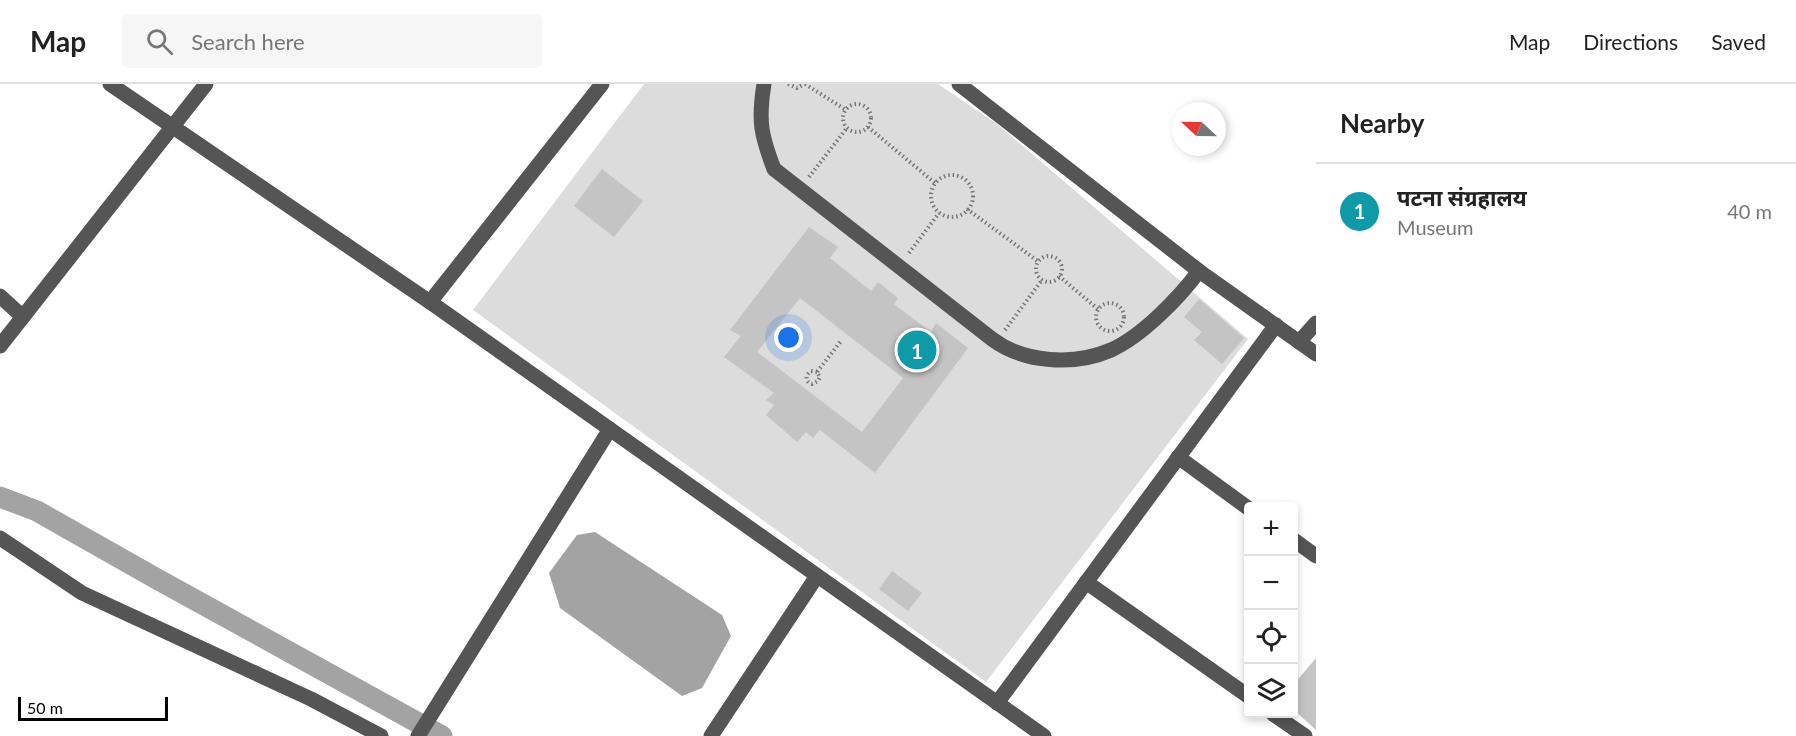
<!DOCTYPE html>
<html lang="en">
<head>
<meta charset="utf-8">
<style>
  :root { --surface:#fff; --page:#f6f6f6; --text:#222; --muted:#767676; --line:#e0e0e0; --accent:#2563eb }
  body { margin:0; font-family:Lato,"Noto Sans Devanagari",sans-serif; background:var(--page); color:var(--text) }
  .controls { position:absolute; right:18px; bottom:18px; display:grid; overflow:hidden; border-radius:6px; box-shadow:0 3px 9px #0003 }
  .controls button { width:54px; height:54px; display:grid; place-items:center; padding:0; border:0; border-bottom:2px solid var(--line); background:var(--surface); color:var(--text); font:30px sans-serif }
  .compass { position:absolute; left:1172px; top:18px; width:54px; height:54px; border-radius:50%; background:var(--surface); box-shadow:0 3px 9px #0003; rotate:292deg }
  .scale { position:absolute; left:18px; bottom:15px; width:150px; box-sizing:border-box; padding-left:6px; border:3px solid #000; border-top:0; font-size:16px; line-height:21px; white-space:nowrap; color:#000; -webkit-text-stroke:4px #fff; paint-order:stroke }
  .you { position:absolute; left:789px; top:254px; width:21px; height:21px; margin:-15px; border:4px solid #fff; border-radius:50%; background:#1a73e8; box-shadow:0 0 0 9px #1a73e833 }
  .badge { display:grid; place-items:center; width:39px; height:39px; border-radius:50%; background:var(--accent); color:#fff; font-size:20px; font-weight:700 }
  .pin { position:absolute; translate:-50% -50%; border:3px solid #fff; box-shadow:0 2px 6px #0006 }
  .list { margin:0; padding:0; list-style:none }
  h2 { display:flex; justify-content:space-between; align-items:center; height:78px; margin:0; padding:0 24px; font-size:26px }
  h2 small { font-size:20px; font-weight:400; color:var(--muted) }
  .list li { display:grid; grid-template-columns:39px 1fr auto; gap:18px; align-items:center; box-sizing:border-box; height:96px; padding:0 24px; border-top:2px solid var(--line) }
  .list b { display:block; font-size:22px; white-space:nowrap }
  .list p { margin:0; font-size:20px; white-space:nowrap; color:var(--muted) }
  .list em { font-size:20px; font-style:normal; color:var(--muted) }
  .icon { flex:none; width:33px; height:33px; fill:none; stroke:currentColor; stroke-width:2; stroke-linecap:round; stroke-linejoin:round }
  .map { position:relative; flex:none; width:1316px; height:652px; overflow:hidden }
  header { display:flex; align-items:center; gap:36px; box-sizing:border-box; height:84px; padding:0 30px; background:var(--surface); border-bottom:2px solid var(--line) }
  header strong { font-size:28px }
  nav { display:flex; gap:33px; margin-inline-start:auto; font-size:21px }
  .search { width:420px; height:54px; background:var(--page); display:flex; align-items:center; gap:15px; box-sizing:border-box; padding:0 21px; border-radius:6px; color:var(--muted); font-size:22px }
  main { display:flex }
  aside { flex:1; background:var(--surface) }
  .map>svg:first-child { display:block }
  .green { fill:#dcdcdc }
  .water { fill:#a3a3a3 }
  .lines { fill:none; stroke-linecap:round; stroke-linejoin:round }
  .canal { stroke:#a3a3a3; stroke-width:21 }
  .building { fill:#c4c4c4; fill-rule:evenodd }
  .path { stroke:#777; stroke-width:4; stroke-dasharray:1.5 3; stroke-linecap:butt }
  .minor { stroke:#555; stroke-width:15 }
</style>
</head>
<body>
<header>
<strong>Map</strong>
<div class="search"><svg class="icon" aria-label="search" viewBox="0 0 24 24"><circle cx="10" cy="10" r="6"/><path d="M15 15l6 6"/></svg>Search here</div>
<nav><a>Map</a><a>Directions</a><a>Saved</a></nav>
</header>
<main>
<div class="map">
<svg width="1316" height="652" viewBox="0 0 1316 652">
  <rect width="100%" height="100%" fill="#fff"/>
  <!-- green -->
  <path class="green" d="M644,0h294l59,40 251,215 -262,343 -513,-372z"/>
  <!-- water -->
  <path class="water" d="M595,448l127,83 9,21 -29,52 -20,8 -122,-88 -11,-35 28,-38z"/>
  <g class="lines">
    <!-- canal -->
    <path class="canal" d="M0,413l37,14 120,68 285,157"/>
  </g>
  <!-- building -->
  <g class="building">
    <path d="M602,85l41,32 -29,36 -40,-31z"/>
    <path d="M809,143l29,20 -8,11 41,33 7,-9 20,16 -4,6 37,28 5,-9 32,25 -93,125 -55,-43 -7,8 -7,-6 -9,10 -31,-27 8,-10 -8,-5 8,-7 -50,-36 17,-21 -11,-6zM800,214l103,80 -41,54 -105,-80z"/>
    <path d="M1199,215l45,39 -22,26 -28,-24 8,-8 -18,-15z"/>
    <path d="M892,487l30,22 -14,18 -29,-22z"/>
    <path d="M1316,574v72l-22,-20v-26z"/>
  </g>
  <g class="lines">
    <!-- path -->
    <g class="path">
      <path d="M788,0l9,4 7,-4"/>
      <path d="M805,0l41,26"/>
      <circle cx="857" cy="34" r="14"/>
      <path d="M868,43l67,56"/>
      <circle cx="952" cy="112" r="21"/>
      <path d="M809,93l38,-49"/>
      <path d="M967,125l72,53"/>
      <path d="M909,169l30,-40"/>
      <circle cx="1049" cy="185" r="13"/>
      <path d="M1059,192l40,34"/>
      <circle cx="1110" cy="233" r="14"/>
      <path d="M1005,246l37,-50"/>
      <path d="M817,288l-6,-1c-6,4 -6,11 1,13l6,-3 2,-4 -3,-5 24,-31"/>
    </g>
    <!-- minor -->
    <g class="minor">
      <path d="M110,0l320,218 614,434"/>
      <path d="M764,0c-6,37 -3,51 10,85l218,170c32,24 82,27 119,11 31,-14 68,-52 88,-79"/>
      <path d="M959,0l240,187 117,83"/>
      <path d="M0,212l23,21"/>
      <path d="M430,218l172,-218"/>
      <path d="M1299,258l17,-19"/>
      <path d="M0,262l206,-262"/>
      <path d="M1178,373l70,51"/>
      <path d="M0,454l82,55 229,106 70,37"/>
      <path d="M1294,456l22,16"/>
      <path d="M1086,498l162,114"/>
      <path d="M997,619l279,-378"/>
      <path d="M1273,630l32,22"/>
      <path d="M418,652l192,-307"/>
      <path d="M711,652l106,-160"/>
    </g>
  </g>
</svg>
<div class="controls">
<button>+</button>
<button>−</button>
<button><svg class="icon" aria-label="locate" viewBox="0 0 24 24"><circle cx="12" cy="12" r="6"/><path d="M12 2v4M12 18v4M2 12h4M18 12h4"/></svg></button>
<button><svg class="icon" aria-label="layers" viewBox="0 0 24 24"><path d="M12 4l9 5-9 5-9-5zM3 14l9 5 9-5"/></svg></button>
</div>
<svg class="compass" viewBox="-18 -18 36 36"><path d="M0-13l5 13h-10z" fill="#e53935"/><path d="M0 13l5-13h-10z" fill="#767676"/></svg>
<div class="scale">50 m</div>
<div class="you"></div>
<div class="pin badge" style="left:917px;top:266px;background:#0f9aa8">1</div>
</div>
<aside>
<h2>Nearby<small></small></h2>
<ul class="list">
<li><span class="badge" style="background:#0f9aa8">1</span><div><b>पटना संग्रहालय</b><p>Museum</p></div><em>40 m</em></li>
</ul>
</aside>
</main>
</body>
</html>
